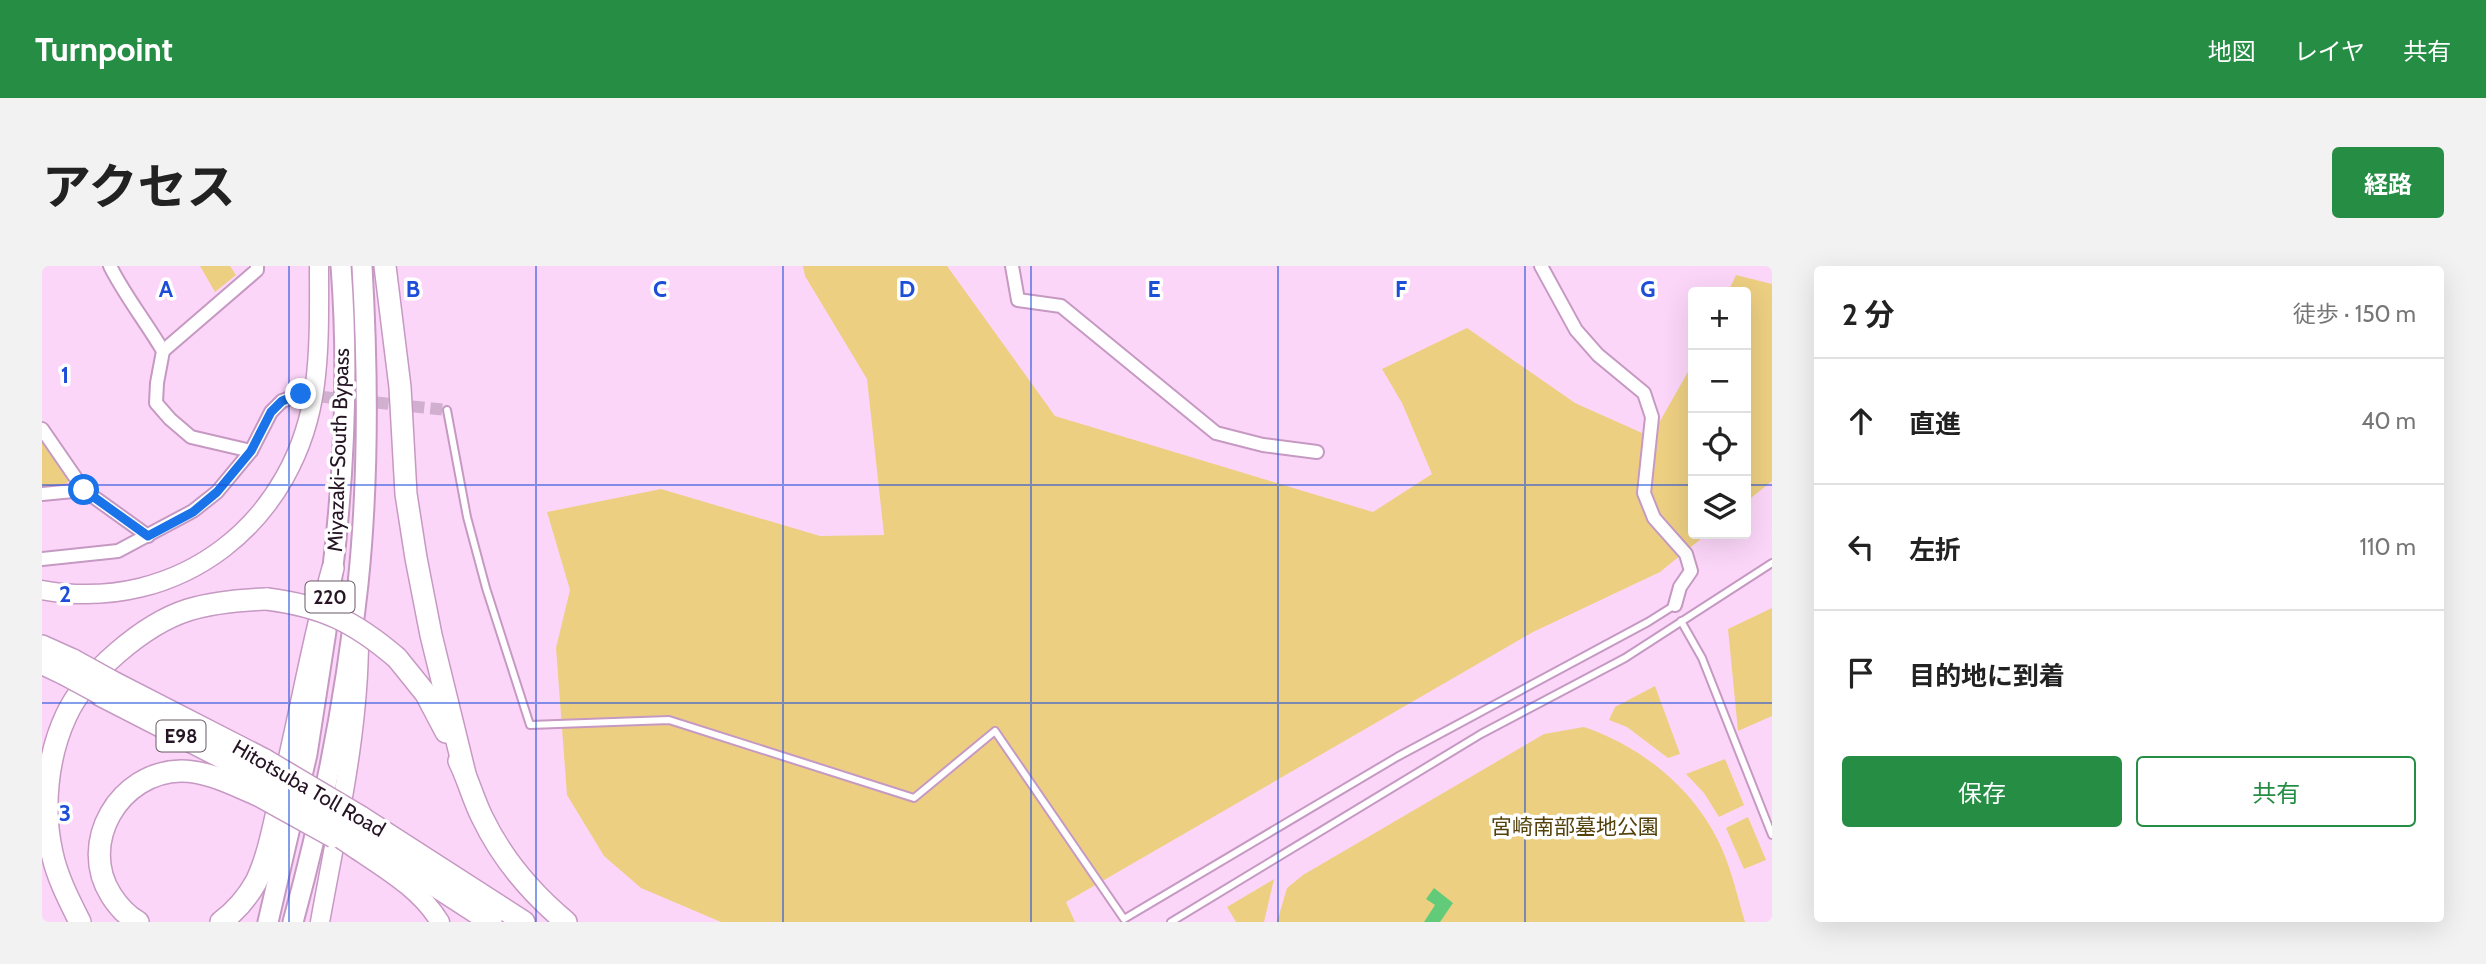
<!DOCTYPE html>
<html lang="ja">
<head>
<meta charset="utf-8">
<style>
  :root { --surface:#fff; --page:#f2f2f2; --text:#222; --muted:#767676; --line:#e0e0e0; --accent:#268e44 }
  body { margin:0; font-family:Cabin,"Noto Sans JP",sans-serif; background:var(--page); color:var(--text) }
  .controls { position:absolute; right:21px; top:21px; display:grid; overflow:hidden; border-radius:7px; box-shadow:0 7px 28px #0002 }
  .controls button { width:63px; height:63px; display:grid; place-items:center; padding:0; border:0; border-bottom:2px solid var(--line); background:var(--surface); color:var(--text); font:35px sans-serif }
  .stop { position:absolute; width:21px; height:21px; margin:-16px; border:5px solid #1a73e8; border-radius:50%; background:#fff }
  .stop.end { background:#1a73e8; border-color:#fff; box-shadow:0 2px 7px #0008 }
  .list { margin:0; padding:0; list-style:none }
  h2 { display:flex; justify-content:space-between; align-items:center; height:91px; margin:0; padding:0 28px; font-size:30px }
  h2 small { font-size:23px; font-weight:400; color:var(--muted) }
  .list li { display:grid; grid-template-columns:46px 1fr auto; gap:21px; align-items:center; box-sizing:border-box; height:126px; padding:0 28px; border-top:2px solid var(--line) }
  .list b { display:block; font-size:26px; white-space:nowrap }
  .list em { font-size:23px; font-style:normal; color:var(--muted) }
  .actions { display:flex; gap:14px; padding:21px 28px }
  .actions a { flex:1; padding:16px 0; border:2px solid var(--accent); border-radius:7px; text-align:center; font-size:24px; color:var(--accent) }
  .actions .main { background:var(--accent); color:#fff }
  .icon { flex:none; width:38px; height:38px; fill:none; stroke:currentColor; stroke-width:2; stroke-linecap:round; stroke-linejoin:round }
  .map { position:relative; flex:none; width:1730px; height:656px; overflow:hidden; border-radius:7px }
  header { display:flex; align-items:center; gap:42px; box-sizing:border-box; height:98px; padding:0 35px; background:var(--accent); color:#fff }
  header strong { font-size:33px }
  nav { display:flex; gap:38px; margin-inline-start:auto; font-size:24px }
  .intro { display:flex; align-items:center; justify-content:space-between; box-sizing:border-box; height:168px; padding:0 42px }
  h1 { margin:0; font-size:49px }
  .button { padding:18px 32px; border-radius:7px; background:var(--accent); color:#fff; font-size:24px; font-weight:700 }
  main { display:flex; gap:42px; padding:0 42px }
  aside { flex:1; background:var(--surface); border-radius:7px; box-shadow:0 7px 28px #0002 }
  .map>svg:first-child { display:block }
  .green { fill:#edcf82 }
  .building { fill:#62cb79 }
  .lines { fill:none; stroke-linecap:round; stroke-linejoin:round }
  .minor-tunnel { stroke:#d1afcf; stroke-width:12; stroke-dasharray:12 6; stroke-linecap:butt }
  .service-casing { stroke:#c699c3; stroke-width:10 }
  .minor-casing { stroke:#c699c3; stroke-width:16 }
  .primary-casing { stroke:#c699c3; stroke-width:21 }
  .trunk-casing { stroke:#c699c3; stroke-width:23 }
  .motorway-casing { stroke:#c699c3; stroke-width:24 }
  .service { stroke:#fff; stroke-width:6 }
  .minor { stroke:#fff; stroke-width:12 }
  .primary { stroke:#fff; stroke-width:18 }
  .trunk { stroke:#fff; stroke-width:19 }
  .motorway { stroke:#fff; stroke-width:21 }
  .primary-bridge-casing { stroke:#c699c3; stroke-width:21; stroke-linecap:butt }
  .motorway-bridge-casing { stroke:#c699c3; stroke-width:24; stroke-linecap:butt }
  .primary-bridge { stroke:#fff; stroke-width:18 }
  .motorway-bridge { stroke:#fff; stroke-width:21 }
  .route { stroke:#1a73e8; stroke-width:9 }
  .grid { fill:none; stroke:#1d4ed8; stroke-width:2; stroke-opacity:0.55 }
  .labels { text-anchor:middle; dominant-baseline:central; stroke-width:7; stroke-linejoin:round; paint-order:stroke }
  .shield { fill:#fff; stroke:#675b66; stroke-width:2 }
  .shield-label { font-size:19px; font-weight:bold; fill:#261525 }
  .street-label { font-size:21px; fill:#261525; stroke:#fff }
  .park-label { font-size:21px; fill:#54410a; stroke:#fff }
  .grid-label { font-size:23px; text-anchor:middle; font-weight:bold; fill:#1d4ed8; stroke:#fff; stroke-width:7; stroke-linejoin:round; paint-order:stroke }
</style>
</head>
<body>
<header>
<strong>Turnpoint</strong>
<nav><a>地図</a><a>レイヤ</a><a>共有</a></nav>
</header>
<div class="intro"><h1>アクセス</h1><a class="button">経路</a></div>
<main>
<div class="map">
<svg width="1730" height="656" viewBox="0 0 1730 656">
  <rect width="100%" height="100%" fill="#fcd6f9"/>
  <!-- green -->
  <g class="green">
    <path d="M158,0h30l6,9 -21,17z"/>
    <path d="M761,0h144l108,150 318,96 59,-38 -30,-71 -20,-34 85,-41 108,75 76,34 42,-74v171h14l-47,38 -127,60 -467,270 9,20h-354l-80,-34 -37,-32 -37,-61 -11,-147 14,-58 -23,-78 114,-23 159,47 64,-1 -17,-156 -62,-103z"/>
    <path d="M1694,9l36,9v197l-26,21v-210h-18z"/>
    <path d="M3,172l25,37 -3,8 -11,3h-14v-45z"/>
    <path d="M1730,342v108l-34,15 -10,-102z"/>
    <path d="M1613,420l25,68 -12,4 -41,-31 -18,-7 6,-13z"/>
    <path d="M1542,461c59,20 113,64 138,122 10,23 16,49 23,73h-468l10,-34 16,-13 241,-141z"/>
    <path d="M1683,493l19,46 -25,12 -15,-24 -18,-19z"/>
    <path d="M1706,551l18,43 -22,9 -18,-41z"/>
    <path d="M1232,613l-10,43h-28l-9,-15z"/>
  </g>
  <!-- building -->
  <path class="building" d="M1392,622l19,15 -13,19h-16l11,-17 -9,-6z"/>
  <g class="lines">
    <!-- minor-tunnel -->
    <path class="minor-tunnel" d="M263,129l142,15"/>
    <defs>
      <g id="service">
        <path d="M405,144l20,107 19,71 44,137 139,-5 245,78 81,-67 129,188 273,-162 251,-135 27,-17"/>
        <path d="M1639,355l21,37 70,177"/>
        <path d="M1129,656l310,-188 144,-76 147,-95"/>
      </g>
      <g id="minor">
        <path d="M68,0c15,30 36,56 53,85l-6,32 -1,20 14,16 21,18 60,14"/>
        <path d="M970,0l6,34 43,6 155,127 47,12 54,7"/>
        <path d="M1499,0l35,64 22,25 46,38 8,24 -8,76 10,25 32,36 5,17 -11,16 -5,18"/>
        <path d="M121,85l94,-81v-4"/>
        <path d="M0,163l42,61 64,46"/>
        <path d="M0,228l42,-4"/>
        <path d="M0,293l76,-8 75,-40 24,-19 34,-41 20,-39 11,-11 19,-7"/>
      </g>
      <g id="primary">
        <path d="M0,324c138,25 256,-69 273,-206 5,-39 4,-79 4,-118"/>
        <path d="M0,399l21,10"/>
        <path d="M312,582c31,21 66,41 86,74"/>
        <path d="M278,656c17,-95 40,-193 39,-290"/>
      </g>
      <g id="trunk">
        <path d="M289,318c13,-104 18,-213 10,-318"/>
        <path d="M226,656l39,-168 19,-123"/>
        <path d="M251,656c30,-110 53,-224 65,-338 11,-105 10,-213 4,-318"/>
      </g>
      <g id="motorway">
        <path d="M343,0l15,121 6,107 10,64 15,77 34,139"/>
        <path d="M0,380l31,14"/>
        <path d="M355,392l29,36 20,38"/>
        <path d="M69,415l154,79"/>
        <path d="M58,429l162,83"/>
        <path d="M417,495c9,18 14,38 23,56 20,42 48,75 84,105"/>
        <path d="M319,551l163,105"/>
        <path d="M316,570l133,86"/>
        <path d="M38,656c-11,-22 -23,-45 -28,-69 -10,-44 -5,-96 14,-137 19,-42 78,-92 122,-106 26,-8 52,-10 79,-11"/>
        <path d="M96,656c-11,-6 -20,-16 -27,-27 -33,-52 8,-123 70,-124 27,0 53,14 77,24"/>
        <path d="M179,656c15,-11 26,-24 35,-40 13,-27 18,-59 25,-88 19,-76 31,-152 52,-226"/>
      </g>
    </defs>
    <!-- service casing -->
    <use href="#service" class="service-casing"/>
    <!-- minor casing -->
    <use href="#minor" class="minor-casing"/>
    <!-- primary casing -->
    <use href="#primary" class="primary-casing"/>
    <!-- trunk casing -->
    <use href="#trunk" class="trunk-casing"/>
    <!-- motorway casing -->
    <use href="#motorway" class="motorway-casing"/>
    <!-- service -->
    <use href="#service" class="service"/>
    <!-- minor -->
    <use href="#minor" class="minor"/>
    <!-- primary -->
    <use href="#primary" class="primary"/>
    <!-- trunk -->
    <use href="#trunk" class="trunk"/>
    <!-- motorway -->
    <use href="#motorway" class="motorway"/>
    <defs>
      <g id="primary-bridge">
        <path d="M21,409l37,20"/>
        <path d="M283,562l29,20"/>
      </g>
      <g id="motorway-bridge">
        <path d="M225,333c56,7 88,23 130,59"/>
        <path d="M31,394l38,21"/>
        <path d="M223,494l96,57"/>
        <path d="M220,512l96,58"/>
        <path d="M216,529l76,42"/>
      </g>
    </defs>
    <!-- primary-bridge casing -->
    <use href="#primary-bridge" class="primary-bridge-casing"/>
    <!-- motorway-bridge casing -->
    <use href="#motorway-bridge" class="motorway-bridge-casing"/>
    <!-- primary-bridge -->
    <use href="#primary-bridge" class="primary-bridge"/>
    <!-- motorway-bridge -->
    <use href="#motorway-bridge" class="motorway-bridge"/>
  </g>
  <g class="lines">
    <!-- route -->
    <path class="route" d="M42,224l64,46 45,-24 24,-20 34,-41 20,-39 11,-11 19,-7"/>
  </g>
  <!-- grid -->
  <path class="grid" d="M247,0v656M494,0v656M741,0v656M989,0v656M1236,0v656M1483,0v656M0,219h1651M1704,219h26M0,437h1730"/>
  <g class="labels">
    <!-- shield labels -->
    <g class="shield">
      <rect x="263.5" y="315.5" width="49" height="31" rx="5"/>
      <rect x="114.5" y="454.5" width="49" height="31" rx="5"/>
    </g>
    <g class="shield-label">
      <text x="288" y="331">220</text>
      <text x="139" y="470">E98</text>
    </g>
    <!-- street labels -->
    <g class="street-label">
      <text transform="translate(296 184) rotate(-88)">Miyazaki-South Bypass</text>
      <text transform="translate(267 522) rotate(30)">Hitotsuba Toll Road</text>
    </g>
    <!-- park labels -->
    <g class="park-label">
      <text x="1533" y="560">宮崎南部墓地公園</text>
    </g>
  </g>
  <g class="grid-label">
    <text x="124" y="31">A</text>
    <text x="371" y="31">B</text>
    <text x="618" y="31">C</text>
    <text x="865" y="31">D</text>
    <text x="1112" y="31">E</text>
    <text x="1359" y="31">F</text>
    <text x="1606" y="31">G</text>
    <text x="23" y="117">1</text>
    <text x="23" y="336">2</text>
    <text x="23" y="555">3</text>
  </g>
</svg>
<div class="controls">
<button>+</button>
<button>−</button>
<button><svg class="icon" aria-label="locate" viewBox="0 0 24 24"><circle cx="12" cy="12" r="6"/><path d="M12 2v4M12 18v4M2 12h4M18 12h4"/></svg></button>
<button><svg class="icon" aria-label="layers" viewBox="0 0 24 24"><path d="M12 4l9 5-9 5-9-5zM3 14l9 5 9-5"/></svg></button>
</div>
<div class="stop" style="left:42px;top:224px"></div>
<div class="stop end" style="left:259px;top:128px"></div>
</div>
<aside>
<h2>2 分<small>徒歩 · 150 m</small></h2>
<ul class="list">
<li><svg class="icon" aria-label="ahead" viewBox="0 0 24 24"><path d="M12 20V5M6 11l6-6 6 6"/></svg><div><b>直進</b></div><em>40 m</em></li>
<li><svg class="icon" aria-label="left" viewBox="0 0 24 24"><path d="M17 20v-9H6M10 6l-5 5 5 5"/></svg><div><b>左折</b></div><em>110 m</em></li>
<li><svg class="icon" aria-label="arrive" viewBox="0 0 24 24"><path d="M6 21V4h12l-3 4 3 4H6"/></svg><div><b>目的地に到着</b></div></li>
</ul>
<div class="actions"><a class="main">保存</a><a>共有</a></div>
</aside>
</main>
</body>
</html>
